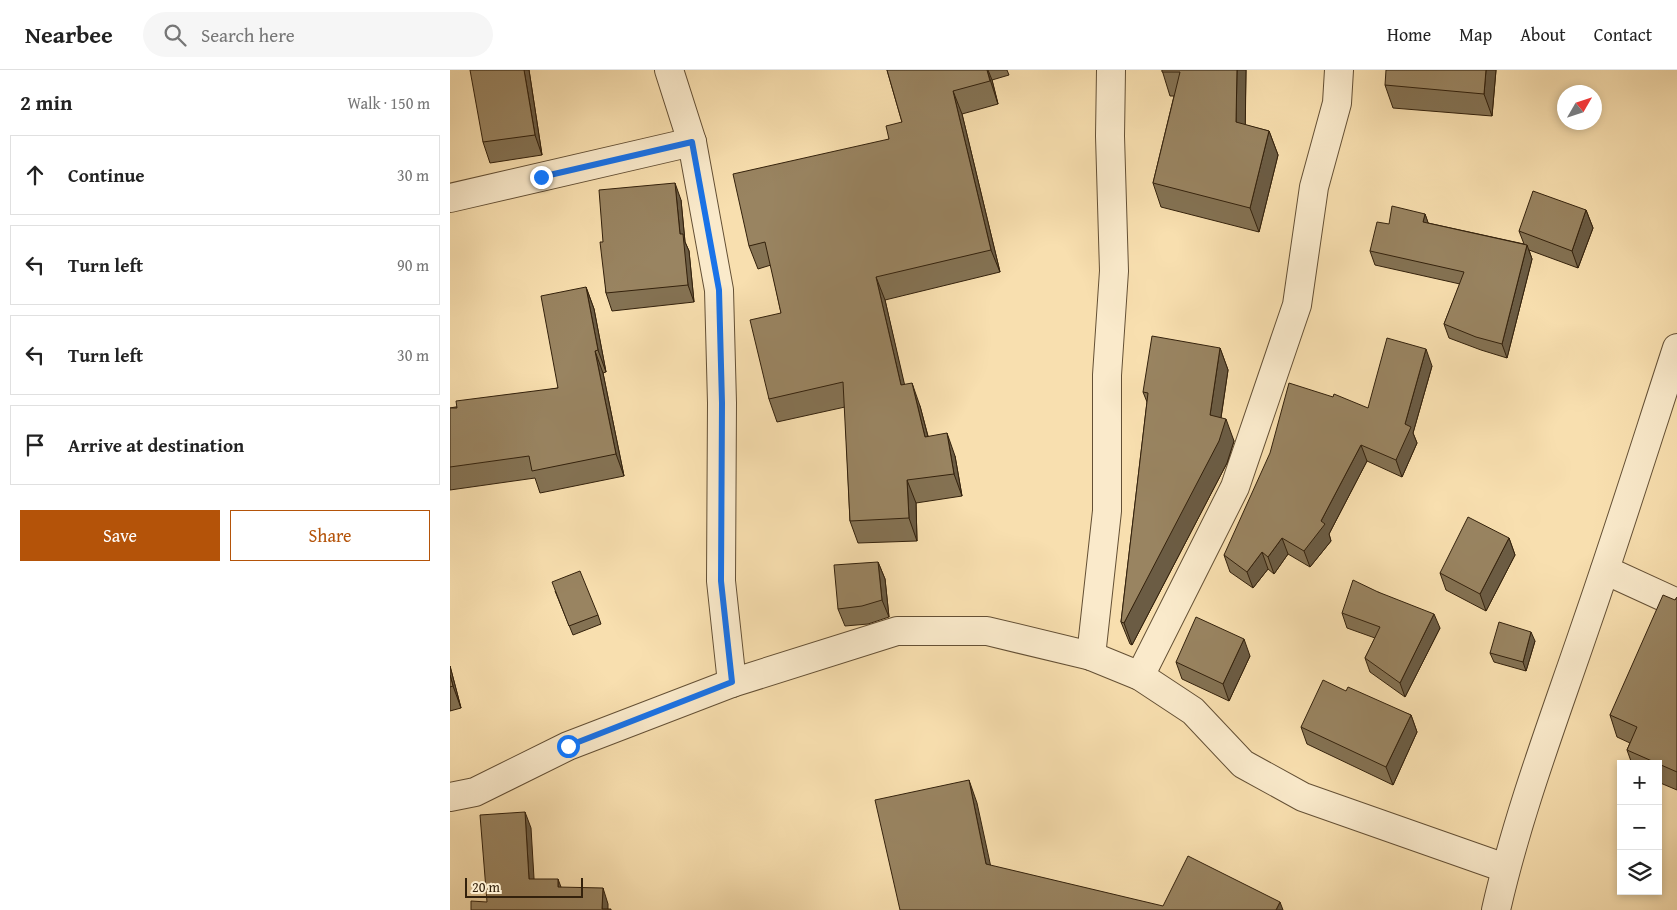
<!DOCTYPE html>
<html lang="en">
<head>
<meta charset="utf-8">
<style>
  :root { --surface:#fff; --page:#f6f6f6; --text:#222; --muted:#767676; --line:#e0e0e0; --accent:#b45309 }
  body { margin:0; font-family:"Gentium Book Plus",serif; background:var(--page); color:var(--text) }
  .controls { position:absolute; right:15px; bottom:15px; display:grid; overflow:hidden; border-radius:0px; box-shadow:0 2px 8px #0003 }
  .controls button { width:45px; height:45px; display:grid; place-items:center; padding:0; border:0; border-bottom:1px solid var(--line); background:var(--surface); color:var(--text); font:25px sans-serif }
  .compass { position:absolute; left:1107px; top:15px; width:45px; height:45px; border-radius:50%; background:var(--surface); box-shadow:0 2px 8px #0003; rotate:51deg }
  .scale { position:absolute; left:15px; bottom:12px; width:118px; box-sizing:border-box; padding-left:5px; border:2px solid #33210c; border-top:0; font-size:14px; line-height:18px; white-space:nowrap; color:#33210c; -webkit-text-stroke:4px #faeacb; paint-order:stroke }
  .stop { position:absolute; width:15px; height:15px; margin:-11px; border:4px solid #1a73e8; border-radius:50%; background:#fff }
  .stop.end { background:#1a73e8; border-color:#fff; box-shadow:0 1px 5px #0008 }
  .list { margin:0; padding:0; list-style:none }
  h2 { display:flex; justify-content:space-between; align-items:center; height:65px; margin:0; padding:0 20px; font-size:21px }
  h2 small { font-size:16px; font-weight:400; color:var(--muted) }
  .list li { display:grid; grid-template-columns:32px 1fr auto; gap:15px; align-items:center; box-sizing:border-box; height:80px; margin:0 10px 10px; padding:0 10px; border:1px solid var(--line); border-radius:0px }
  .list b { display:block; font-size:19px; white-space:nowrap }
  .list em { font-size:16px; font-style:normal; color:var(--muted) }
  .actions { display:flex; gap:10px; padding:15px 20px }
  .actions a { flex:1; padding:11px 0; border:1px solid var(--accent); border-radius:0px; text-align:center; font-size:18px; color:var(--accent) }
  .actions .main { background:var(--accent); color:#fff }
  .icon { flex:none; width:28px; height:28px; fill:none; stroke:currentColor; stroke-width:2; stroke-linecap:round; stroke-linejoin:round }
  .map { position:relative; flex:none; width:1227px; height:840px; overflow:hidden }
  header { display:flex; align-items:center; gap:30px; box-sizing:border-box; height:70px; padding:0 25px; background:var(--surface); border-bottom:1px solid var(--line) }
  header strong { font-size:24px }
  nav { display:flex; gap:28px; margin-inline-start:auto; font-size:18px }
  .search { width:350px; height:45px; background:var(--page); display:flex; align-items:center; gap:12px; box-sizing:border-box; padding:0 18px; border-radius:28px; color:var(--muted); font-size:19px }
  main { display:flex }
  aside { flex:1; background:var(--surface) }
  .map>svg:first-child { display:block }
  .lines { fill:none; stroke-linecap:round; stroke-linejoin:round }
  .street-casing { stroke:#645035; stroke-width:30 }
  .street { stroke:#faeacb; stroke-width:28 }
  .wall { fill:#847253; stroke:#33210c }
  .shaded-wall { fill:#6b5c44; stroke:#33210c }
  .building { fill:#998461; stroke:#33210c }
  .route { stroke:#1a73e8; stroke-width:6 }
</style>
</head>
<body>
<header>
<strong>Nearbee</strong>
<div class="search"><svg class="icon" aria-label="search" viewBox="0 0 24 24"><circle cx="10" cy="10" r="6"/><path d="M15 15l6 6"/></svg>Search here</div>
<nav><a>Home</a><a>Map</a><a>About</a><a>Contact</a></nav>
</header>
<main>
<aside>
<h2>2 min<small>Walk · 150 m</small></h2>
<ul class="list">
<li><svg class="icon" aria-label="ahead" viewBox="0 0 24 24"><path d="M12 20V5M6 11l6-6 6 6"/></svg><div><b>Continue</b></div><em>30 m</em></li>
<li><svg class="icon" aria-label="left" viewBox="0 0 24 24"><path d="M17 20v-9H6M10 6l-5 5 5 5"/></svg><div><b>Turn left</b></div><em>90 m</em></li>
<li><svg class="icon" aria-label="left" viewBox="0 0 24 24"><path d="M17 20v-9H6M10 6l-5 5 5 5"/></svg><div><b>Turn left</b></div><em>30 m</em></li>
<li><svg class="icon" aria-label="arrive" viewBox="0 0 24 24"><path d="M6 21V4h12l-3 4 3 4H6"/></svg><div><b>Arrive at destination</b></div></li>
</ul>
<div class="actions"><a class="main">Save</a><a>Share</a></div>
</aside>
<div class="map">
<svg width="1227" height="840" viewBox="0 0 1227 840">
  <rect width="100%" height="100%" fill="#f8dfaf"/>
  <filter id="stains"><feTurbulence type="fractalNoise" baseFrequency=".004" numOctaves="4"/><feColorMatrix values="0 0 0 0 .2 0 0 0 0 .09 0 0 0 0 .02 0 0 0 .5 -.17"/></filter>
  <radialGradient id="worn" r=".72"><stop offset=".6" stop-color="#630" stop-opacity="0"/><stop offset="1" stop-color="#630" stop-opacity=".3"/></radialGradient>
  <g class="lines">
    <defs>
      <g id="street">
        <path d="M219,0l23,72 27,148 3,113 -1,178 11,102"/>
        <path d="M0,128l242,-56"/>
        <path d="M1155,500l72,33"/>
        <path d="M641,586l16,-145v-136l7,-104 -4,-135 1,-66"/>
        <path d="M690,606l95,-189 62,-182 17,-118 23,-84 2,-33"/>
        <path d="M0,727l25,-5 93,-46 164,-63 165,-52h90l104,25 49,20 53,35 50,53 60,33 202,71"/>
        <path d="M1046,840c22,-97 58,-191 90,-285 32,-92 61,-185 91,-277"/>
      </g>
    </defs>
    <!-- street casing -->
    <use href="#street" class="street-casing"/>
    <!-- street -->
    <use href="#street" class="street"/>
  </g>
  <!-- wall -->
  <g class="wall">
    <path d="M79,0l13,85 -52,8 -7,-21z"/>
    <path d="M437,0h120l2,5 -17,5 6,24 -36,10 38,158 -115,28 19,85 16,21 8,30 27,20 7,40 -46,7 1,38 -59,2 -8,-22 -5,-114 -68,15 -8,-23 12,-86 -10,-48 -13,4 -9,-23 140,-107 13,-17z"/>
    <path d="M712,0h84l-1,55 24,6 9,24 -19,77 -98,-25 -8,-24 21,-87h-4z"/>
    <path d="M1046,0l-4,46 -99,-8 -8,-23z"/>
    <path d="M231,130l4,42 4,9 5,51 -82,9 -6,-18 -3,-51z"/>
    <path d="M1136,140l7,18 -15,40 -49,-18 3,9 -25,99 -26,-8 -32,-12 -5,-14 16,-40 -85,-19 -5,-14 19,-27 36,-10 3,9 96,21 -5,-13z"/>
    <path d="M136,217l8,22 12,63 -3,1 21,103 -84,17 -5,-15 -85,12v-82l108,-20z"/>
    <path d="M770,278l8,22 -7,48 13,23 -7,22 -95,182 -2,-1 -9,-22 26,-220 -4,-10z"/>
    <path d="M982,296l-19,67 4,10 -15,34 -35,-16 -38,73 2,7 -21,26 -22,-13 -14,20 -6,-5 -15,19 -23,-16 -6,-17 144,-147z"/>
    <path d="M1059,468l6,17 -29,56 -40,-21 -6,-17z"/>
    <path d="M428,492l7,17 4,38 -21,7 -23,2 -7,-17z"/>
    <path d="M105,521l43,24 3,9 -28,11z"/>
    <path d="M928,522l62,36 -35,69 -35,-25 -5,-14 10,-20 -28,-10 -5,-15z"/>
    <path d="M1227,527v193l-19,-8v-18h-26l-5,-14 3,-7 -13,-6 -7,-22z"/>
    <path d="M1085,571l-9,30 -32,-9 -4,-9z"/>
    <path d="M800,586l-21,45 -47,-22 -6,-17z"/>
    <path d="M0,596l11,42 -11,3z"/>
    <path d="M896,621l65,24 6,17 -24,53 -86,-41 -6,-17z"/>
  </g>
  <!-- shaded-wall -->
  <g class="shaded-wall">
    <path d="M74,0h5l13,85 -7,-20z"/>
    <path d="M537,0h1l4,10 6,24z"/>
    <path d="M787,0h9l-1,77 -9,-25z"/>
    <path d="M1036,0h10l-4,46 -8,-22z"/>
    <path d="M503,21l9,23 38,158 -9,-22z"/>
    <path d="M819,61l9,24 -19,77 -9,-24z"/>
    <path d="M225,113l6,17 4,42 4,9 5,51 -6,-17 -8,-51z"/>
    <path d="M1136,140l7,18 -15,40 -6,-17z"/>
    <path d="M975,144l5,14 -7,-6z"/>
    <path d="M1077,175l5,14 -25,99 -5,-14z"/>
    <path d="M426,207l9,23 25,108 -9,-23z"/>
    <path d="M136,217l8,22 12,63 -8,-22z"/>
    <path d="M770,278l8,22 -10,67 -8,-22z"/>
    <path d="M976,279l6,17 -19,67 4,10 -15,34 -6,-17 9,-36z"/>
    <path d="M145,281l8,22 21,103 -8,-22z"/>
    <path d="M462,313l8,23 14,54 -9,-23z"/>
    <path d="M776,349l8,22 -7,22 -95,182 -8,-22z"/>
    <path d="M497,363l8,23 7,40 -8,-22z"/>
    <path d="M911,375l6,16 -38,73 2,7 -21,26 -6,-16 17,-30z"/>
    <path d="M457,410l9,23 1,38 -8,-23z"/>
    <path d="M832,468l6,16 -14,20 -6,-17z"/>
    <path d="M1059,468l6,17 -29,56 -6,-17z"/>
    <path d="M812,482l6,17 -15,19 -6,-16z"/>
    <path d="M428,492l7,17 4,38 -7,-17z"/>
    <path d="M984,544l6,14 -35,69 -5,-14z"/>
    <path d="M1081,562l4,9 -9,30 -3,-9z"/>
    <path d="M794,569l6,17 -21,45 -6,-17z"/>
    <path d="M0,596l11,42 -8,-22 -3,-11z"/>
    <path d="M961,645l6,17 -24,53 -7,-18z"/>
    <path d="M519,710l8,23 18,83 -9,-22z"/>
    <path d="M75,742l6,16 4,67 -6,-16z"/>
    <path d="M108,809l6,16 -6,-8z"/>
    <path d="M153,818l5,16v6h-6z"/>
    <path d="M830,832l3,8h-7z"/>
  </g>
  <!-- building -->
  <g class="building">
    <path d="M20,0h54l11,65 -52,7z"/>
    <path d="M437,0h100l3,11 -37,10 38,159 -115,27 25,108 11,-2 13,54 22,-4 7,41 -47,6 2,38 -59,3 -7,-139 -74,17 -19,-79 31,-7 -16,-71 -16,4 -16,-72 156,-35 -3,-13 16,-4z"/>
    <path d="M712,0h75l-1,52 33,9 -19,77 -97,-25 27,-111h-18z"/>
    <path d="M936,0h100l-2,24 -99,-9z"/>
    <path d="M225,113l5,51h3l5,51 -82,8 -6,-51h3l-4,-52z"/>
    <path d="M1083,121l53,19 -14,41 -53,-20z"/>
    <path d="M942,136l33,8 -2,8 104,23 -25,99 -26,-7 -32,-13 20,-52 -94,-21 7,-29 12,2z"/>
    <path d="M136,217l12,63 -3,1 21,103 -84,17 -3,-15 -79,11v-59h7l-1,-7 102,-13 -17,-92z"/>
    <path d="M702,266l68,12 -10,67 16,4 -7,22 -95,182 -3,-1 27,-229 -5,-1z"/>
    <path d="M937,268l39,11 -21,75 6,3 -15,33 -35,-15 -40,76 4,3 -21,27 -22,-13 -14,19 -6,-5 -15,20 -23,-17 46,-102 19,-70 44,14 1,-3 34,14z"/>
    <path d="M1018,447l41,21 -29,56 -40,-21z"/>
    <path d="M428,492l4,38 -20,6 -24,3 -4,-44z"/>
    <path d="M130,501l18,44 -29,11 -17,-44z"/>
    <path d="M903,510l25,12 56,22 -34,69 -35,-25 15,-31 -38,-14z"/>
    <path d="M1213,525l12,5 2,-3v175l-50,-22 10,-23 -27,-12z"/>
    <path d="M746,547l48,22 -21,45 -47,-22z"/>
    <path d="M1049,552l32,10 -8,30 -33,-9z"/>
    <path d="M0,605l3,11 -3,1z"/>
    <path d="M873,610l23,11 2,-4 63,28 -25,52 -85,-40z"/>
    <path d="M519,710l17,84 177,42 25,-50 92,46 -4,8h-376l-25,-110z"/>
    <path d="M75,742l4,67h29v8l45,1 -1,21h9v1h-140v-9l16,1 -7,-87z"/>
  </g>
  <g class="lines">
    <!-- route -->
    <path class="route" d="M91,107l151,-35 27,148 3,113 -1,178 11,101 -164,64"/>
  </g>
  <rect width="100%" height="100%" filter="url(#stains)"/>
  <rect width="100%" height="100%" fill="url(#worn)"/>
</svg>
<div class="controls">
<button>+</button>
<button>−</button>
<button><svg class="icon" aria-label="layers" viewBox="0 0 24 24"><path d="M12 4l9 5-9 5-9-5zM3 14l9 5 9-5"/></svg></button>
</div>
<svg class="compass" viewBox="-18 -18 36 36"><path d="M0-13l5 13h-10z" fill="#e53935"/><path d="M0 13l5-13h-10z" fill="#767676"/></svg>
<div class="scale">20 m</div>
<div class="stop" style="left:118px;top:676px"></div>
<div class="stop end" style="left:91px;top:107px"></div>
</div>
</main>
</body>
</html>
